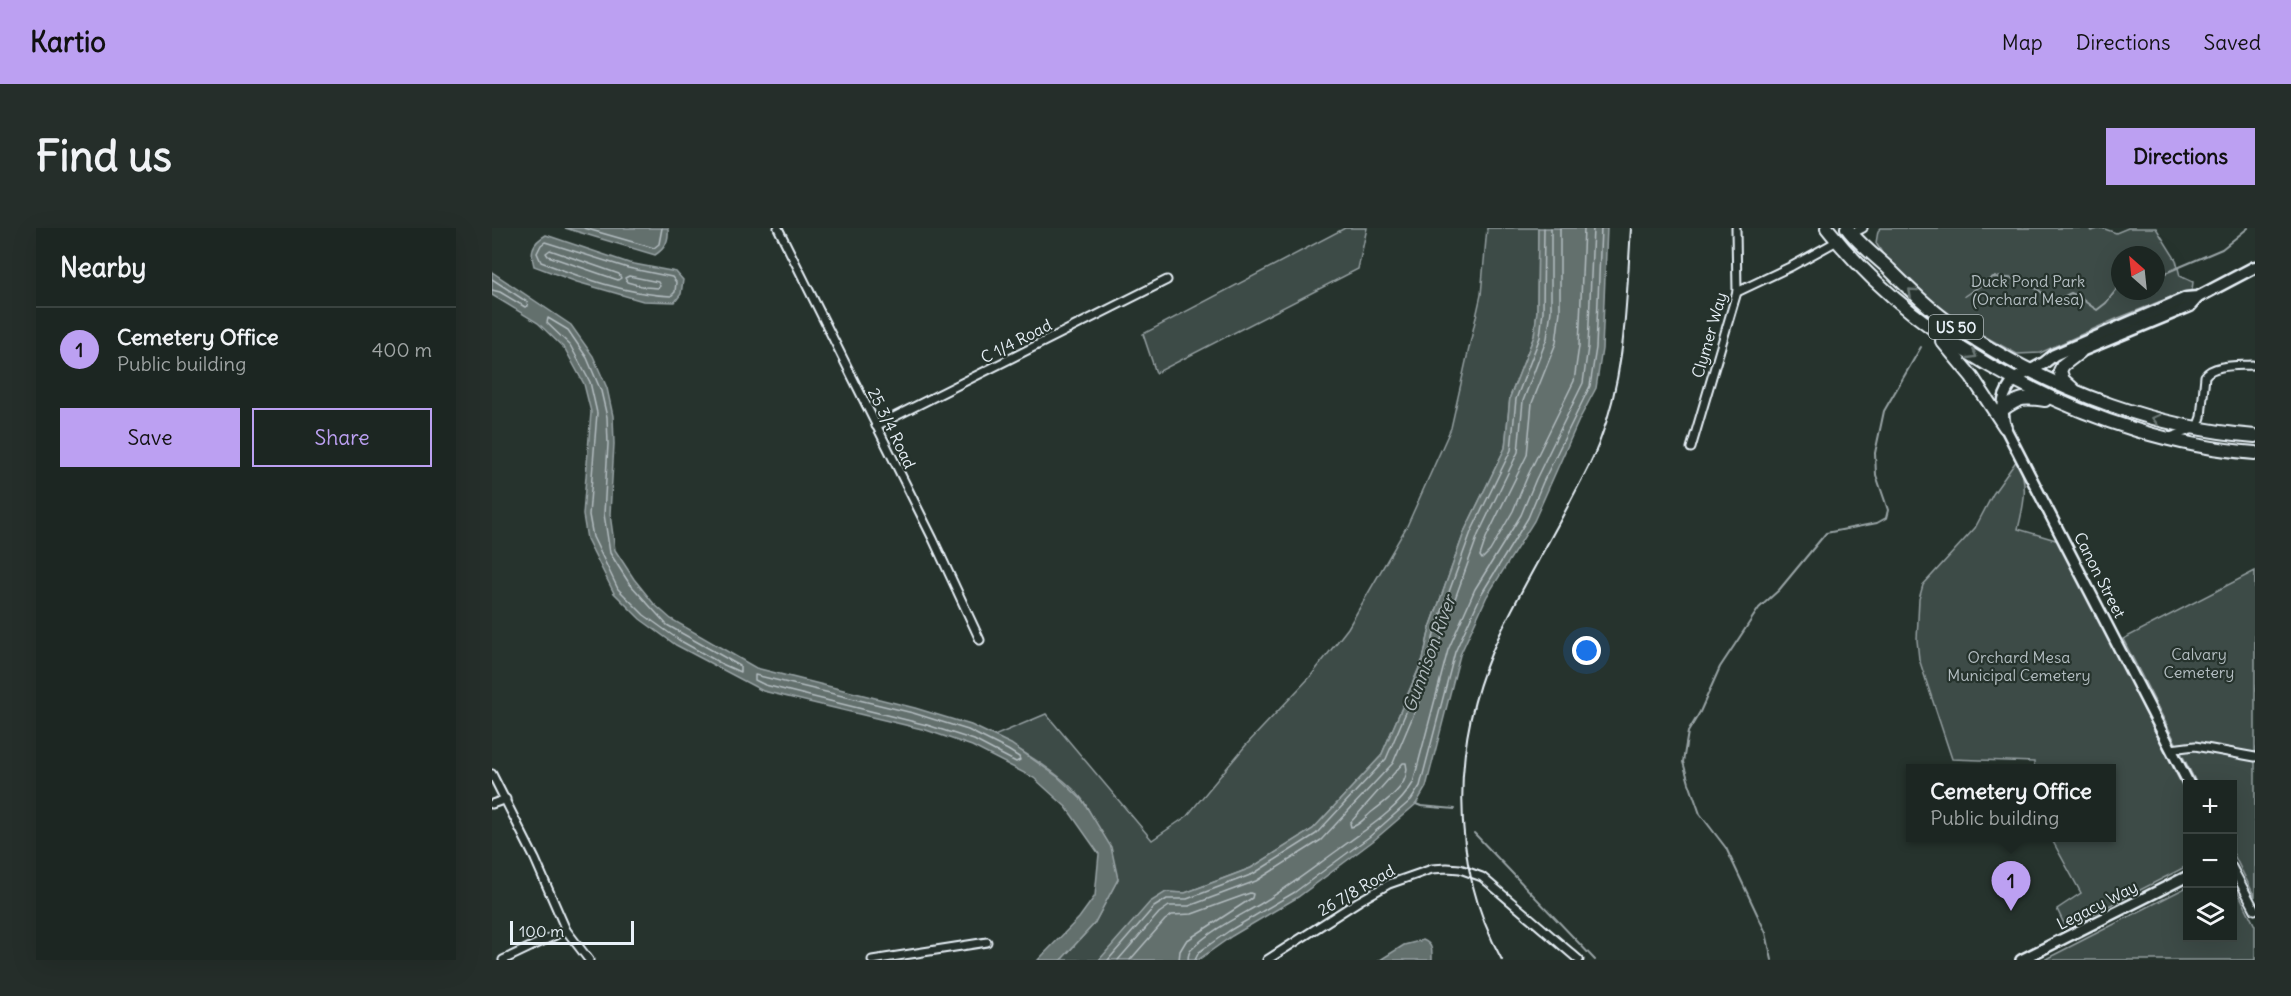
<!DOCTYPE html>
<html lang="en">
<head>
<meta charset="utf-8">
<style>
  :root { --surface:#1c2622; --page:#252e2a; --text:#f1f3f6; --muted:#a0a5a5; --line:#3a4340; --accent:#bca0f2 }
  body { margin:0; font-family:Delius,sans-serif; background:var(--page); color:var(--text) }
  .controls { position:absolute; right:18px; bottom:18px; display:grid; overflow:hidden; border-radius:0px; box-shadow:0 6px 24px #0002 }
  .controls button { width:54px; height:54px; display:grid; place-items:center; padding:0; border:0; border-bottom:2px solid var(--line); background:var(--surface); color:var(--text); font:30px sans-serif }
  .compass { position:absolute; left:1619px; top:18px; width:54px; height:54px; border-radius:50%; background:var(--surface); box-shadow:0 6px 24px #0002; rotate:333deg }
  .scale { position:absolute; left:18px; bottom:15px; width:124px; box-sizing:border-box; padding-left:6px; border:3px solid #e8f1f8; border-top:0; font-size:16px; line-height:21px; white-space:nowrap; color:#e8f1f8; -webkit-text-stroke:4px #26332d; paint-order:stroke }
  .you { position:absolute; left:1095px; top:423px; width:21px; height:21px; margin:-15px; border:4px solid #fff; border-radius:50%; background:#1a73e8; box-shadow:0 0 0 9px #1a73e833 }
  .badge { display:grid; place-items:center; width:39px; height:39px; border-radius:50%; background:var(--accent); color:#111; font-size:20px; font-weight:700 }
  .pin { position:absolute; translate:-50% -50px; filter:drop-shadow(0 2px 3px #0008) }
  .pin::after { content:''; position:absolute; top:32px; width:21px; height:18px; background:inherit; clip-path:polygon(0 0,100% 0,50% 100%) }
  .popup { position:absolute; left:1414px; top:536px; width:210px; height:78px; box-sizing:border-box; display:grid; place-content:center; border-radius:0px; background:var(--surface); filter:drop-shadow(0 2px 4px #0005); font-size:20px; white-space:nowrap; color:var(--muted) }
  .popup b { font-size:22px; color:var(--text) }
  .popup::after { content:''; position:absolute; left:50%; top:100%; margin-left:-12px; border:12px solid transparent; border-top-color:var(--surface) }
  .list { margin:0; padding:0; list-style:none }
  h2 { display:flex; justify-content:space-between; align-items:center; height:78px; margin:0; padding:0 24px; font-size:26px }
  h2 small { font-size:20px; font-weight:400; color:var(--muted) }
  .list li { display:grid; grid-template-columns:39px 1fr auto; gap:18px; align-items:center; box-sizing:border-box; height:84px; padding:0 24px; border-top:2px solid var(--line) }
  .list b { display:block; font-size:22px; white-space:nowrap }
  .list p { margin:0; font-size:20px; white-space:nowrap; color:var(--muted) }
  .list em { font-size:20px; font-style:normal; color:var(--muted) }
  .actions { display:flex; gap:12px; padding:18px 24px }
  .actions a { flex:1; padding:14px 0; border:2px solid var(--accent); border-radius:0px; text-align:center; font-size:21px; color:var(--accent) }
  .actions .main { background:var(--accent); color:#111 }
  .icon { flex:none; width:33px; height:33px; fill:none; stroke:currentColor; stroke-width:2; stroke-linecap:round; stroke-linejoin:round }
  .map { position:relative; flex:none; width:1763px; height:732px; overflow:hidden; border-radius:0px }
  header { display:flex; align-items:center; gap:36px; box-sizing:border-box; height:84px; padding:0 30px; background:var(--accent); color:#111 }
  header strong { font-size:28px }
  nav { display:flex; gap:33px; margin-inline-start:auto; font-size:21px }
  .intro { display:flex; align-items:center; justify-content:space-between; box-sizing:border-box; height:144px; padding:0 36px }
  h1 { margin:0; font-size:42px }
  .button { padding:15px 27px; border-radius:0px; background:var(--accent); color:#111; font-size:21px; font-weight:700 }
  main { display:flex; gap:36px; padding:0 36px }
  aside { flex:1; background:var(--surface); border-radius:0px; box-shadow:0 6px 24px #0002 }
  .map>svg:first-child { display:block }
  .green { fill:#3e4b47; stroke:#939ea0; stroke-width:1.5; fill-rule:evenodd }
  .water { fill:#636f6d; stroke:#98a3a5; stroke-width:1.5 }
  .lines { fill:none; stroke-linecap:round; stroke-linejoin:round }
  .shore { stroke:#b3bdc0; stroke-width:1.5 }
  .stream { stroke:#98a3a5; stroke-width:2 }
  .minor-casing { stroke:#e8f1f8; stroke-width:11 }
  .tertiary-casing { stroke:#e8f1f8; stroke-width:14 }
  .secondary-casing { stroke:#e8f1f8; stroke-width:15 }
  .trunk-casing { stroke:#e8f1f8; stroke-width:16 }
  .minor { stroke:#26332d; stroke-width:7 }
  .tertiary { stroke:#26332d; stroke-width:9 }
  .secondary { stroke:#26332d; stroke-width:10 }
  .trunk { stroke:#26332d; stroke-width:12 }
  .rail { stroke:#e8f1f8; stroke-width:2 }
  .oneway { stroke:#6a7674 }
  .labels { text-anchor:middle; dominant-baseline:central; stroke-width:4.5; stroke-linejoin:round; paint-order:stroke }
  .shield { fill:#26332d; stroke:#aeb8bb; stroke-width:1.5 }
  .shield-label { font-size:15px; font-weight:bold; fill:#e8f1f8 }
  .park-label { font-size:16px; fill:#b5bfc3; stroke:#26332d }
  .street-label { font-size:16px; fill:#e8f1f8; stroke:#26332d }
  .water-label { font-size:18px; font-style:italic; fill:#b3bdc0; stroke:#26332d }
</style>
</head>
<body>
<header>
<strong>Kartio</strong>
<nav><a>Map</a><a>Directions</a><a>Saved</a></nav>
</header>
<div class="intro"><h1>Find us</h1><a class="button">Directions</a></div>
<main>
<aside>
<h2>Nearby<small></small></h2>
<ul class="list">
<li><span class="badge">1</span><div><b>Cemetery Office</b><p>Public building</p></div><em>400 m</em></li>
</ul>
<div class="actions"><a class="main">Save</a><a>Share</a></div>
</aside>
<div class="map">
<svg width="1763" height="732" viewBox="0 0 1763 732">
  <rect width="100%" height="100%" fill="#26332d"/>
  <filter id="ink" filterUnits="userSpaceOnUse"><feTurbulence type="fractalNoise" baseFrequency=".0167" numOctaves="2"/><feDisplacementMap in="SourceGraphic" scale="12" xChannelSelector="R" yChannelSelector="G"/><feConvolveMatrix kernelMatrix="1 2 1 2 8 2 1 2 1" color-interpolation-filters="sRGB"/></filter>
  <g filter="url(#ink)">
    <!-- green -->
    <g class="green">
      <path d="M853,0h22l-9,41 -202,104 -13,-39z"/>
      <path d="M995,0h51l-1,83 -3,25 -24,61 -5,51 -40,82 -35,98 -7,31 -42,97 -68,73 -62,39 -66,25 -19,-1 -67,68h-38l33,-36 24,-45c-11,-25 -20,-53 -34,-77 -15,-23 -65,-54 -90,-66l52,-22 106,126 35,-24 59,-71 64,-68 38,-49 59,-102 44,-98 30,-133z"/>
      <path d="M1389,0h208l2,3 11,-3 14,5 12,-5h28l20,32 4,16 13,6 -1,8 -16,5 -60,24 -76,34 -23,1 -57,-31 -22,-15 -54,-52 -8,-13 2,-12zM1628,27h36v36h-36z"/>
      <path d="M1525,232c12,23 7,45 1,69l41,12 128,254v71l-121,62 -9,-19 24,-16 -30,-55h60v-70h-77v-6l-82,-3 -33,-100 -2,-19 2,-41 4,-14 52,-57 18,-34z"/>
      <path d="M1763,343v326l-22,-44 -1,-69h-35l-74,-145z"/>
      <path d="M1741,654l22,44v34h-211l143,-73 1,51h44z"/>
    </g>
    <!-- water -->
    <g class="water">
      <path d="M73,0h103c1,12 -2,20 -13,27z"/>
      <path d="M1046,0h69l-5,121 -6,39 -17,32 -45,101 -47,75 -27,59 -34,132 -10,17 -43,37 -75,56 -66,39 -34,24h-99l51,-58 16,-10 19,1 66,-25 62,-39 68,-73 42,-97 7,-31 35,-98 40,-82 5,-51 24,-61 3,-25z"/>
      <path d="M54,7l83,28 47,9 7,8 -2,14 -6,8 -32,-1 -66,-19 -43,-16c-4,-15 -2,-23 12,-31z"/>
      <path d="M0,44l79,53 22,31 14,32 6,28 1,28 -4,70 5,36 19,29 20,25 17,15 85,49 159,40 56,17 40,19 47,33 25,24 28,46 7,32 -24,45 -33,36h-23l41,-42 16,-22 4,-42 -33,-47 -32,-29 -62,-32 -46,-16 -163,-39 -87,-46 -36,-26 -26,-26 -27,-54 -4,-24 8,-103 -7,-28 -19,-35 -27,-26 -46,-28z"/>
      <path d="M931,712c10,4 9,11 9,20h-52l24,-15z"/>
    </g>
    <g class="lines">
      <!-- shore -->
      <g class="shore">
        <path d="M92,0l70,20 5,-4 3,-16"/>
        <path d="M1068,0v83l-4,32 -24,60 -5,52 -41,83 -6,18 2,3 8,-8 23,-40 15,-36 46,-94 5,-35 5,-118"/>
        <path d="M53,14l83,26 44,9 4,5 -1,10 -4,4c-45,-2 -88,-18 -130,-34l-4,-9 4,-8z"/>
        <path d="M58,22l69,24 2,4 -3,2 -70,-24 -2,-3z"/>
        <path d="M137,48l29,6 2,4 -2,2 -13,-1 -18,-5 -2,-4z"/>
        <path d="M0,51l35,23 1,4 -3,1 -25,-15 -8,-2"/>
        <path d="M56,90l20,12 19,28 14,33 6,26 1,27 -4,70 6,39 19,30 38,42 73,41v6l-18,-8 -43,-24 -35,-25 -26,-26 -25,-52 -4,-22 8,-102 -7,-31 -20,-37 -23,-22z"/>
        <path d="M263,447l158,38 55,17 40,20 11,7 1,3 -4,2 -42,-22 -47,-15 -162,-40 -10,-5z"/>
        <path d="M911,535h3c6,21 -19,37 -33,48 -7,5 -13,15 -22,16l-1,-4z"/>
        <path d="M616,732l46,-53 13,-8h20l66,-25 63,-40 70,-75 42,-98 7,-31 36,-98 40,-82 5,-51 24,-62 3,-26 1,-83"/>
        <path d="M626,732l41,-47 10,-7h20l67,-25 65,-41 72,-77 42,-99 8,-32 35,-97 40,-83 5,-51 24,-63 4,-27v-83"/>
        <path d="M638,732l35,-40 7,-5 20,-1 58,-21 3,1 -1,4 -66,43 -6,10 -1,9"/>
        <path d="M696,732c0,-5 1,-9 5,-12 19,-19 47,-32 69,-45 27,-16 51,-35 76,-53 26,-20 58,-38 75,-67l35,-133 27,-61 46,-74 15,-36 47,-96 5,-36 5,-119"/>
        <path d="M703,732l4,-8 30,-21 66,-39 74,-55 42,-37 9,-14 35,-134 27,-59 46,-75 15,-36 47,-96 6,-38 5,-120"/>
      </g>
      <!-- stream -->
      <g class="stream">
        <path d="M1664,49l66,-28 26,-21"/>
        <path d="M1473,68l28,-19 28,2 19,12 13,11 18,-9c10,4 16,11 26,17l9,-7 14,-18"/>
        <path d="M924,576l5,2 34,3"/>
        <path d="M982,605l121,127"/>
        <path d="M1280,732l-6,-27 -40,-85 -26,-34 -11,-31 -6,-21 5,-30 12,-20 20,-45 39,-59 20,-18 47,-57 51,-10 9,-5 2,-8 -12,-35 -1,-22 9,-42 37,-64"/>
      </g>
      <defs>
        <g id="minor">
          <path d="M286,0l155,311 47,101"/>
          <path d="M1359,6l12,-6"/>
          <path d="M1245,64l55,-26 47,-26"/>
          <path d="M384,198l291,-146"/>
          <path d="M1678,209l27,-9 4,-11 4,-41c8,-12 33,-10 47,-11"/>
          <path d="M1199,220l46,-156 -1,-64"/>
          <path d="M1679,521l24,-3 60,11"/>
          <path d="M0,546l43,85 31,71 23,30"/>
          <path d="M0,576l14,-5"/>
          <path d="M1740,639l23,43"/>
          <path d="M11,732l63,-30"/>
          <path d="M380,732l115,-18"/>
          <path d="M775,732l92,-59 30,-17 43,-15 15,-1 13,1 22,8 97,83"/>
        </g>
        <g id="tertiary">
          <path d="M1523,151c-15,18 -13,26 -10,48l184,357"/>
          <path d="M1529,732l167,-84"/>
        </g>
        <g id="secondary">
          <path d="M1582,126l116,-48 8,-9"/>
          <path d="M1523,151l29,-16 10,-8 132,-57 12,-1 57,-30"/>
        </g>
        <g id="trunk">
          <path d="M1335,0c95,122 275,214 428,225"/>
          <path d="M1355,0c11,15 28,28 42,41 17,17 35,35 54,49 11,9 23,15 35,23 83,52 179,87 277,95"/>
          <path d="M1450,113l30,36 33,50"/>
          <path d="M1581,161l-10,-9 -3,-9 3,-6 17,-13"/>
          <path d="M1510,182c18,-13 22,-13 43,-10"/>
        </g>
      </defs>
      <!-- minor casing -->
      <use href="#minor" class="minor-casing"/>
      <!-- tertiary casing -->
      <use href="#tertiary" class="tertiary-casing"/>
      <!-- secondary casing -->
      <use href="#secondary" class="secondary-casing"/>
      <!-- trunk casing -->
      <use href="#trunk" class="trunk-casing"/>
      <!-- minor -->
      <use href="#minor" class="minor"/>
      <!-- tertiary -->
      <use href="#tertiary" class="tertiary"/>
      <!-- secondary -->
      <use href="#secondary" class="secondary"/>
      <!-- trunk -->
      <use href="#trunk" class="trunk"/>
      <!-- rail -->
      <path class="rail" d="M1010,732c-54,-99 -51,-223 -3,-324 21,-45 47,-88 70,-132 10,-20 22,-40 30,-61 27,-69 27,-142 32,-215"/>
    </g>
    <!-- one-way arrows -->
    <defs><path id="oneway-chevron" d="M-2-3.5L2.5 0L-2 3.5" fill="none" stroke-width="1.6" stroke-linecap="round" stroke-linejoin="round" transform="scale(1.5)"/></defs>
    <g class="oneway">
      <use href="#oneway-chevron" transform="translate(1420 64) rotate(-138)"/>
      <use href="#oneway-chevron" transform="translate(1481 127) rotate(30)"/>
      <use href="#oneway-chevron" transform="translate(1664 191) rotate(-165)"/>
    </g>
  </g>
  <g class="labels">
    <!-- shield labels -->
    <rect class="shield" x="1437" y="87" width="54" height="24" rx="4.5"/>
    <g class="shield-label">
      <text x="1464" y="99">US 50</text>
    </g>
    <!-- park labels -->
    <g class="park-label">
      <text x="1536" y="53">Duck Pond Park<tspan x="1536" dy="18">(Orchard Mesa)</tspan></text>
      <text x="1707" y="426">Calvary<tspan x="1707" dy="18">Cemetery</tspan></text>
      <text x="1527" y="429">Orchard Mesa<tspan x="1527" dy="18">Municipal Cemetery</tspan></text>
    </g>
    <!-- street labels -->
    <g class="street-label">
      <text transform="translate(1217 107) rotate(-74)">Clymer Way</text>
      <text transform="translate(524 113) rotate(-27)">C 1/4 Road</text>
      <text transform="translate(400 200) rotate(64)">25 3/4 Road</text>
      <text transform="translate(1608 347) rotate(63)">Canon Street</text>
      <text transform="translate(864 662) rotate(-30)">26 7/8 Road</text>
      <text transform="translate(1605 677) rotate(-27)">Legacy Way</text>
    </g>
    <!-- water labels -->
    <g class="water-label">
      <text transform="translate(937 426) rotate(-70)">Gunnison River</text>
    </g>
  </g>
</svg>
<div class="controls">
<button>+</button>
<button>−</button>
<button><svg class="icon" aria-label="layers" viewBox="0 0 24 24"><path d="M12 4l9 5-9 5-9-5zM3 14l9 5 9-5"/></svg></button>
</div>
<svg class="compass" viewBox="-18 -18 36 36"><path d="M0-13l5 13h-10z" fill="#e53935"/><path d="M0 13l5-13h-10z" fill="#a0a5a5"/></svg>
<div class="scale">100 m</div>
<div class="you"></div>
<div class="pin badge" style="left:1519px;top:683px">1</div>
<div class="popup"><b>Cemetery Office</b>Public building</div>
</div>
</main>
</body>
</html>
